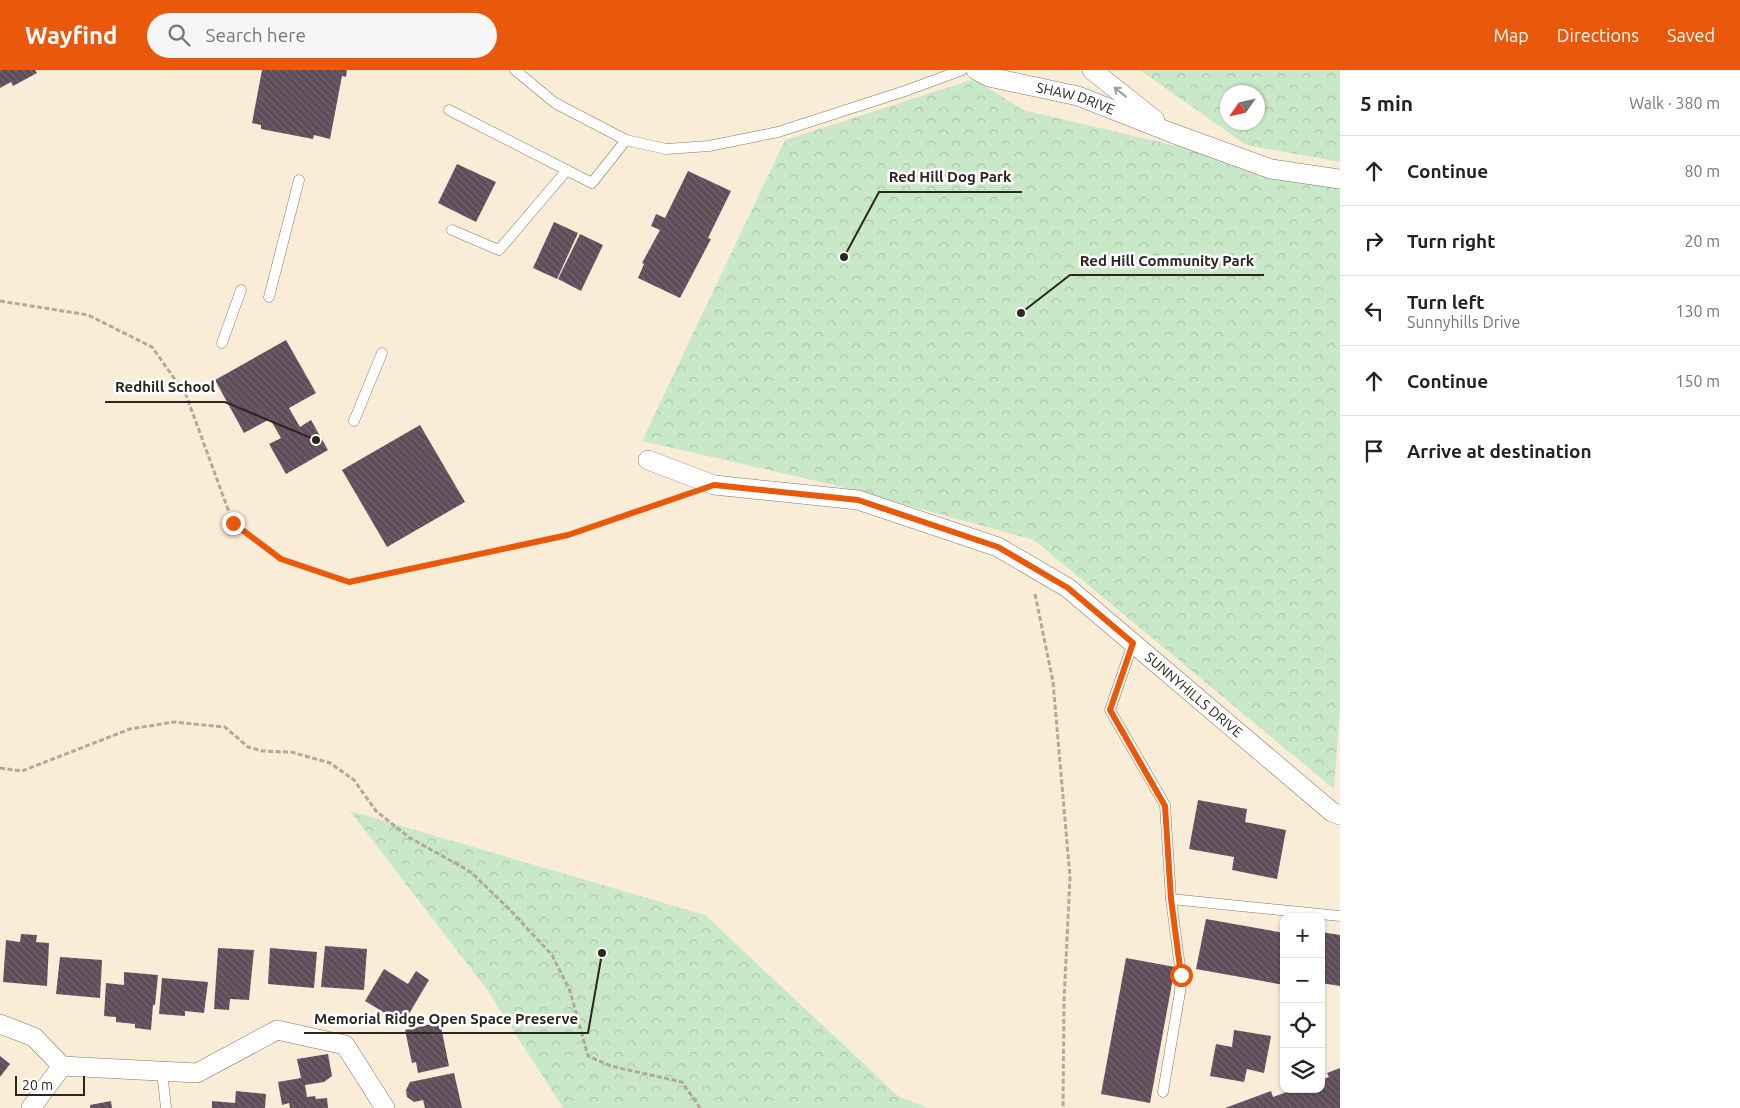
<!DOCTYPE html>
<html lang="en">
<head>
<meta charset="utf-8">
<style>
  :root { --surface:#fff; --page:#f6f6f6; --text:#222; --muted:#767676; --line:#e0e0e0; --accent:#ea580c }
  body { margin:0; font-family:Ubuntu,sans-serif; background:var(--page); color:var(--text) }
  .controls { position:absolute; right:15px; bottom:15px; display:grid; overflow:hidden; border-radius:10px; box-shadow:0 1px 4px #0004 }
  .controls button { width:45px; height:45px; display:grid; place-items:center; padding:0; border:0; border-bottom:1px solid var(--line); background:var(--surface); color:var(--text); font:25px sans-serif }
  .compass { position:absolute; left:1220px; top:15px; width:45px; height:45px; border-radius:50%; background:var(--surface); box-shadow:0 1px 4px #0004; rotate:236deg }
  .scale { position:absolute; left:15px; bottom:12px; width:70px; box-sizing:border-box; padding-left:5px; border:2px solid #2b271f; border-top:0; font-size:14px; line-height:18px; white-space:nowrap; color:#2b271f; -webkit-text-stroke:4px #fff; paint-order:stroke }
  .stop { position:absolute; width:15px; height:15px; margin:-11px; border:4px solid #ea580c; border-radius:50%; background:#fff }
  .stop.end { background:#ea580c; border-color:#fff; box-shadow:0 1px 5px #0008 }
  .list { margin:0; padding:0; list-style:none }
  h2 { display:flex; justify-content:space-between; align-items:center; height:65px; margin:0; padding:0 20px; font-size:21px }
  h2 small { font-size:16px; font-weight:400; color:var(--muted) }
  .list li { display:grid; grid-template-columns:32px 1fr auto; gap:15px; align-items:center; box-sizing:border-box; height:70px; padding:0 20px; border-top:1px solid var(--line) }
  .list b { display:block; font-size:19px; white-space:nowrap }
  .list p { margin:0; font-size:16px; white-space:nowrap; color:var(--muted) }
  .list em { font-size:16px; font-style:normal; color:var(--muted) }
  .icon { flex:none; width:28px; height:28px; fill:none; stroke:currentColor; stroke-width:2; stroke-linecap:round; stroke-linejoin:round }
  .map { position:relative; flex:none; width:1340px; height:1038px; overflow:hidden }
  header { display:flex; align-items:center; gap:30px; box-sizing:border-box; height:70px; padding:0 25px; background:var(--accent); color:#fff }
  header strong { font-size:24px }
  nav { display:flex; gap:28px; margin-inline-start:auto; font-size:18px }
  .search { width:350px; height:45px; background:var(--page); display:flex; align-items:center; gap:12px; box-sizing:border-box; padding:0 18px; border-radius:28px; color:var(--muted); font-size:19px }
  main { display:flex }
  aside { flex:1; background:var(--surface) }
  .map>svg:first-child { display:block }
  .park { fill:url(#park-crowns); fill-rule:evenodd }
  .building { fill:url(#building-back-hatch) }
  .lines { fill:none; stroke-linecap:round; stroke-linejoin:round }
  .service-casing { stroke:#837764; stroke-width:11 }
  .minor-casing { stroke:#837764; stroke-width:20 }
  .path { stroke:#b2a998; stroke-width:3; stroke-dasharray:5 2.5; stroke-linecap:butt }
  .service { stroke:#fff; stroke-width:10 }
  .minor { stroke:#fff; stroke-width:19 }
  .oneway { stroke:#a09e9a }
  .route { stroke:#ea580c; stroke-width:6 }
  .labels { text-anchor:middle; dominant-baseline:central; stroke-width:5; stroke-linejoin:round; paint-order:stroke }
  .street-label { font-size:14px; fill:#2b271f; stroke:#fff }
  .leader { fill:none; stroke:#2b271f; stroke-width:2 }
  .callout-dot { fill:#2b271f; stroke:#fff; stroke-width:2 }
  .callout-label { font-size:15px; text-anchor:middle; font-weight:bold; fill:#2b271f; stroke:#fff; stroke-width:5; stroke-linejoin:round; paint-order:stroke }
</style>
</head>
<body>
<header>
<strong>Wayfind</strong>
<div class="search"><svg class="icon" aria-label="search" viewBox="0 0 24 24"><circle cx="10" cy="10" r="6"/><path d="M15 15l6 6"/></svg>Search here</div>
<nav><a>Map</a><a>Directions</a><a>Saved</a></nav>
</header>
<main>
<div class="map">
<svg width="1340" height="1038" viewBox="0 0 1340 1038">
  <defs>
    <pattern id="park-crowns" width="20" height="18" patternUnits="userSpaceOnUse" patternTransform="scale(1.25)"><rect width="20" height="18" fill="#c8e8c8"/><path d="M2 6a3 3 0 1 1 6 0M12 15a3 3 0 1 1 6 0" fill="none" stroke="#acc7ab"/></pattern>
    <pattern id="building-back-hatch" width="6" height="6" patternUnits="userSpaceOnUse" patternTransform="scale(1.25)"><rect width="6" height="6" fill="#604d5a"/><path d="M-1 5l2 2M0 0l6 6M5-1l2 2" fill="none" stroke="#73646e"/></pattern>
  </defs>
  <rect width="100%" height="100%" fill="#faedd8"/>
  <!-- park -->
  <g class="park">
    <path d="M1140,0h200v92l-94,-17zM1258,22v30h-30v-30z"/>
    <path d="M974,9l49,31 317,74v525l-6,80 -300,-249 -204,-56 -188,-43 143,-301z"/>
    <path d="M350,741l355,104 193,181 30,12h-365l-75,-117z"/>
  </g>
  <!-- building -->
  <g class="building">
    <path d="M0,0h35l2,3 -24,13 -2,-4 -11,6z"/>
    <path d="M262,0h85l-1,7 -4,-1 -12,63 -16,-4 -1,4 -52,-10v-4l-9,-2z"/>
    <path d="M457,94l39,18 -20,40 -38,-19z"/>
    <path d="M688,101l43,20 -23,47 3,1 -31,59 -42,-20 6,-14 -2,-1 18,-33 -9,-4 5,-12 9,4z"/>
    <path d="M554,152l24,11 -21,46 -24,-11z"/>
    <path d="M580,164l23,11 -22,46 -23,-12z"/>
    <path d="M286,270l30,53 -27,15 11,19 11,-7 17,30 -42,24 -17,-30 12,-6 -11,-19 -26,14 -29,-53z"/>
    <path d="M420,355l45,77 -78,45 -45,-77z"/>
    <path d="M1198,730l49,9 -2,13 41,8 -9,49 -45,-9 2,-13 -45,-8z"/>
    <path d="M1206,849l78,14v52l-88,-16z"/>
    <path d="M1321,862l19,3v51l-19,-3z"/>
    <path d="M21,864l16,1 -1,7 13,1 -2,43 -44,-4 3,-42 14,2z"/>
    <path d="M325,876l42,3 -3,41 -43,-3z"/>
    <path d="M218,878l36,2 -5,50 -19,-1 -1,11 -15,-1z"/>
    <path d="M270,878l47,4 -3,36 -46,-4z"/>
    <path d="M60,887l42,3 -2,38 -44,-4z"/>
    <path d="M1126,888l49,9 -25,136 -49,-9z"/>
    <path d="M384,899l24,15 8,-13 13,9 -26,44 -38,-23z"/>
    <path d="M124,902l34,3 -3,30h-2l-2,25 -16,-2v-4l-19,-2v-5l-12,-1 2,-33 18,2z"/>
    <path d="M162,908l46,4 -4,31 -19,-2v5l-26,-2z"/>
    <path d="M440,952l9,44 -31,7 -2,-11 -4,1 -7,-33z"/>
    <path d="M1234,960l37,6 -7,37 -17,-4 -3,13 -34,-6 6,-32 16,3z"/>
    <path d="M328,984l4,22 -8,6 -19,3 2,12 8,-1 1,3 11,-1 1,10h-38l-1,-5 -7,2 -4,-23 23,-4 -4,-19z"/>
    <path d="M0,986l10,8 -10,13z"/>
    <path d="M1340,998v40h-115l46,-17 2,6 22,-8h26v-9l8,-3 -2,-4z"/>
    <path d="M454,1003l8,35h-37l-2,-8 -9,2 -7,-5 -1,-7 4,-8z"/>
    <path d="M236,1021l30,3 -1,14h-53v-7l23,2z"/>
    <path d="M111,1031l1,7h-22v-3z"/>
  </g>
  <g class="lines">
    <defs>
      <g id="service">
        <path d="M515,0l40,33 71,37 40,9 43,-3 69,-14 127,-41 57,-21"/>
        <path d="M449,40l143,73 34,-43"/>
        <path d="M452,160l47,20 68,-80"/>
        <path d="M269,227l30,-117"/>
        <path d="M222,273l19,-53"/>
        <path d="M354,351l28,-68"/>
        <path d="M1133,573l-23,67 55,95 6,94 169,17"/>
        <path d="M162,1001l4,37"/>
        <path d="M1163,1022l17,-100 1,-17 -10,-76"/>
      </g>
      <g id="minor">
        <path id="s1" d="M976,0l13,7 89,19 94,37 99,36 69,10"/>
        <path d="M1092,0l63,50"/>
        <path id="s2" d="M648,390l66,25 144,15 140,47 70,41 264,224 8,3"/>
        <path d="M0,954l34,13 28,29"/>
        <path d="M62,996l135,7 80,-43 68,15 40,63"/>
        <path d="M31,1038l31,-42"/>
      </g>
    </defs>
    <!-- service casing -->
    <use href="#service" class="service-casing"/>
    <!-- minor casing -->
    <use href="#minor" class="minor-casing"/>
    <!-- path -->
    <g class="path">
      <path d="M0,231l88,14 64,32 34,48 47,128 48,36 68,23 219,-47 114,-39"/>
      <path d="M1035,524l18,88 17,195 -6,124 -1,107"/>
      <path d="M0,698l22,3 108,-42 44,-7 51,5 23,20 14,4 29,1 39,11 24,17 22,31 34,27 61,34 40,39 41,44 18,36 18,65 23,10 71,16 18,26"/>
    </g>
    <!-- service -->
    <use href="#service" class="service"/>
    <!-- minor -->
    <use href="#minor" class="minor"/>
  </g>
  <!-- one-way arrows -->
  <defs><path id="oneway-shaft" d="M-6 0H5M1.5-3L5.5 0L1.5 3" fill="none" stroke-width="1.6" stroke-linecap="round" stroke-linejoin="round" transform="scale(1.25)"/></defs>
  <use class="oneway" href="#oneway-shaft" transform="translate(1120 22) rotate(-142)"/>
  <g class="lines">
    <!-- route -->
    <path class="route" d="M233,453l48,36 68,23 219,-47 146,-50 144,15 140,47 70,41 65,55 -23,67 55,96 6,93 10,76"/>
  </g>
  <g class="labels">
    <!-- street labels -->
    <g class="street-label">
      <text stroke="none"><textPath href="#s1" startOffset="104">SHAW DRIVE</textPath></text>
      <text stroke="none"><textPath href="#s2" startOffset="609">SUNNYHILLS DRIVE</textPath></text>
    </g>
  </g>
  <!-- callouts -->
  <path class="leader" d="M844 187L879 122H1022M1021 243L1070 205H1264M316 370L225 332H105M602 883L588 963H304"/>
  <g class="callout-dot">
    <circle cx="844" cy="187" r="5"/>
    <circle cx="1021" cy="243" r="5"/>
    <circle cx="316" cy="370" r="5"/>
    <circle cx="602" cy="883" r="5"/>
  </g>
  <g class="callout-label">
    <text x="950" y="112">Red Hill Dog Park</text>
    <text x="1167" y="196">Red Hill Community Park</text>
    <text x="165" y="322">Redhill School</text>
    <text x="446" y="954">Memorial Ridge Open Space Preserve</text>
  </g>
</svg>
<div class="controls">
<button>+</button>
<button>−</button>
<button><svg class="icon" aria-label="locate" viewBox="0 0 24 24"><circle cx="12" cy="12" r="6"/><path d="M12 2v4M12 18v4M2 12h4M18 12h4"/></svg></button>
<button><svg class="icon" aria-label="layers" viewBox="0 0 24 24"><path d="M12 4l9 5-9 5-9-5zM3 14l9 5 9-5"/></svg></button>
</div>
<svg class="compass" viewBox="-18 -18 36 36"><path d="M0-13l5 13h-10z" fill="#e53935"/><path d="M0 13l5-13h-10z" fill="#767676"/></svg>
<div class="scale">20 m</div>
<div class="stop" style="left:1181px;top:905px"></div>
<div class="stop end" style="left:233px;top:453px"></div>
</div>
<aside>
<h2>5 min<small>Walk · 380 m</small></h2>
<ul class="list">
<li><svg class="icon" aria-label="ahead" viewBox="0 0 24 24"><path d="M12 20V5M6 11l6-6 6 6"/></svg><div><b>Continue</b></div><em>80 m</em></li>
<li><svg class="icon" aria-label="right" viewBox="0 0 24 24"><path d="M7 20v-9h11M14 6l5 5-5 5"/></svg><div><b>Turn right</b></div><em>20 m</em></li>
<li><svg class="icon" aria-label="left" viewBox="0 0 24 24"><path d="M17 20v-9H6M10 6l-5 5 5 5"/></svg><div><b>Turn left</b><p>Sunnyhills Drive</p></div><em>130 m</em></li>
<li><svg class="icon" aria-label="ahead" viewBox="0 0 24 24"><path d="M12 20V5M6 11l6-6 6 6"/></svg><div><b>Continue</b></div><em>150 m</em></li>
<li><svg class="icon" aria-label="arrive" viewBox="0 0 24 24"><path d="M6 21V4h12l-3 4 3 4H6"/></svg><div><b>Arrive at destination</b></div></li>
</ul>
</aside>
</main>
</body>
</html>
